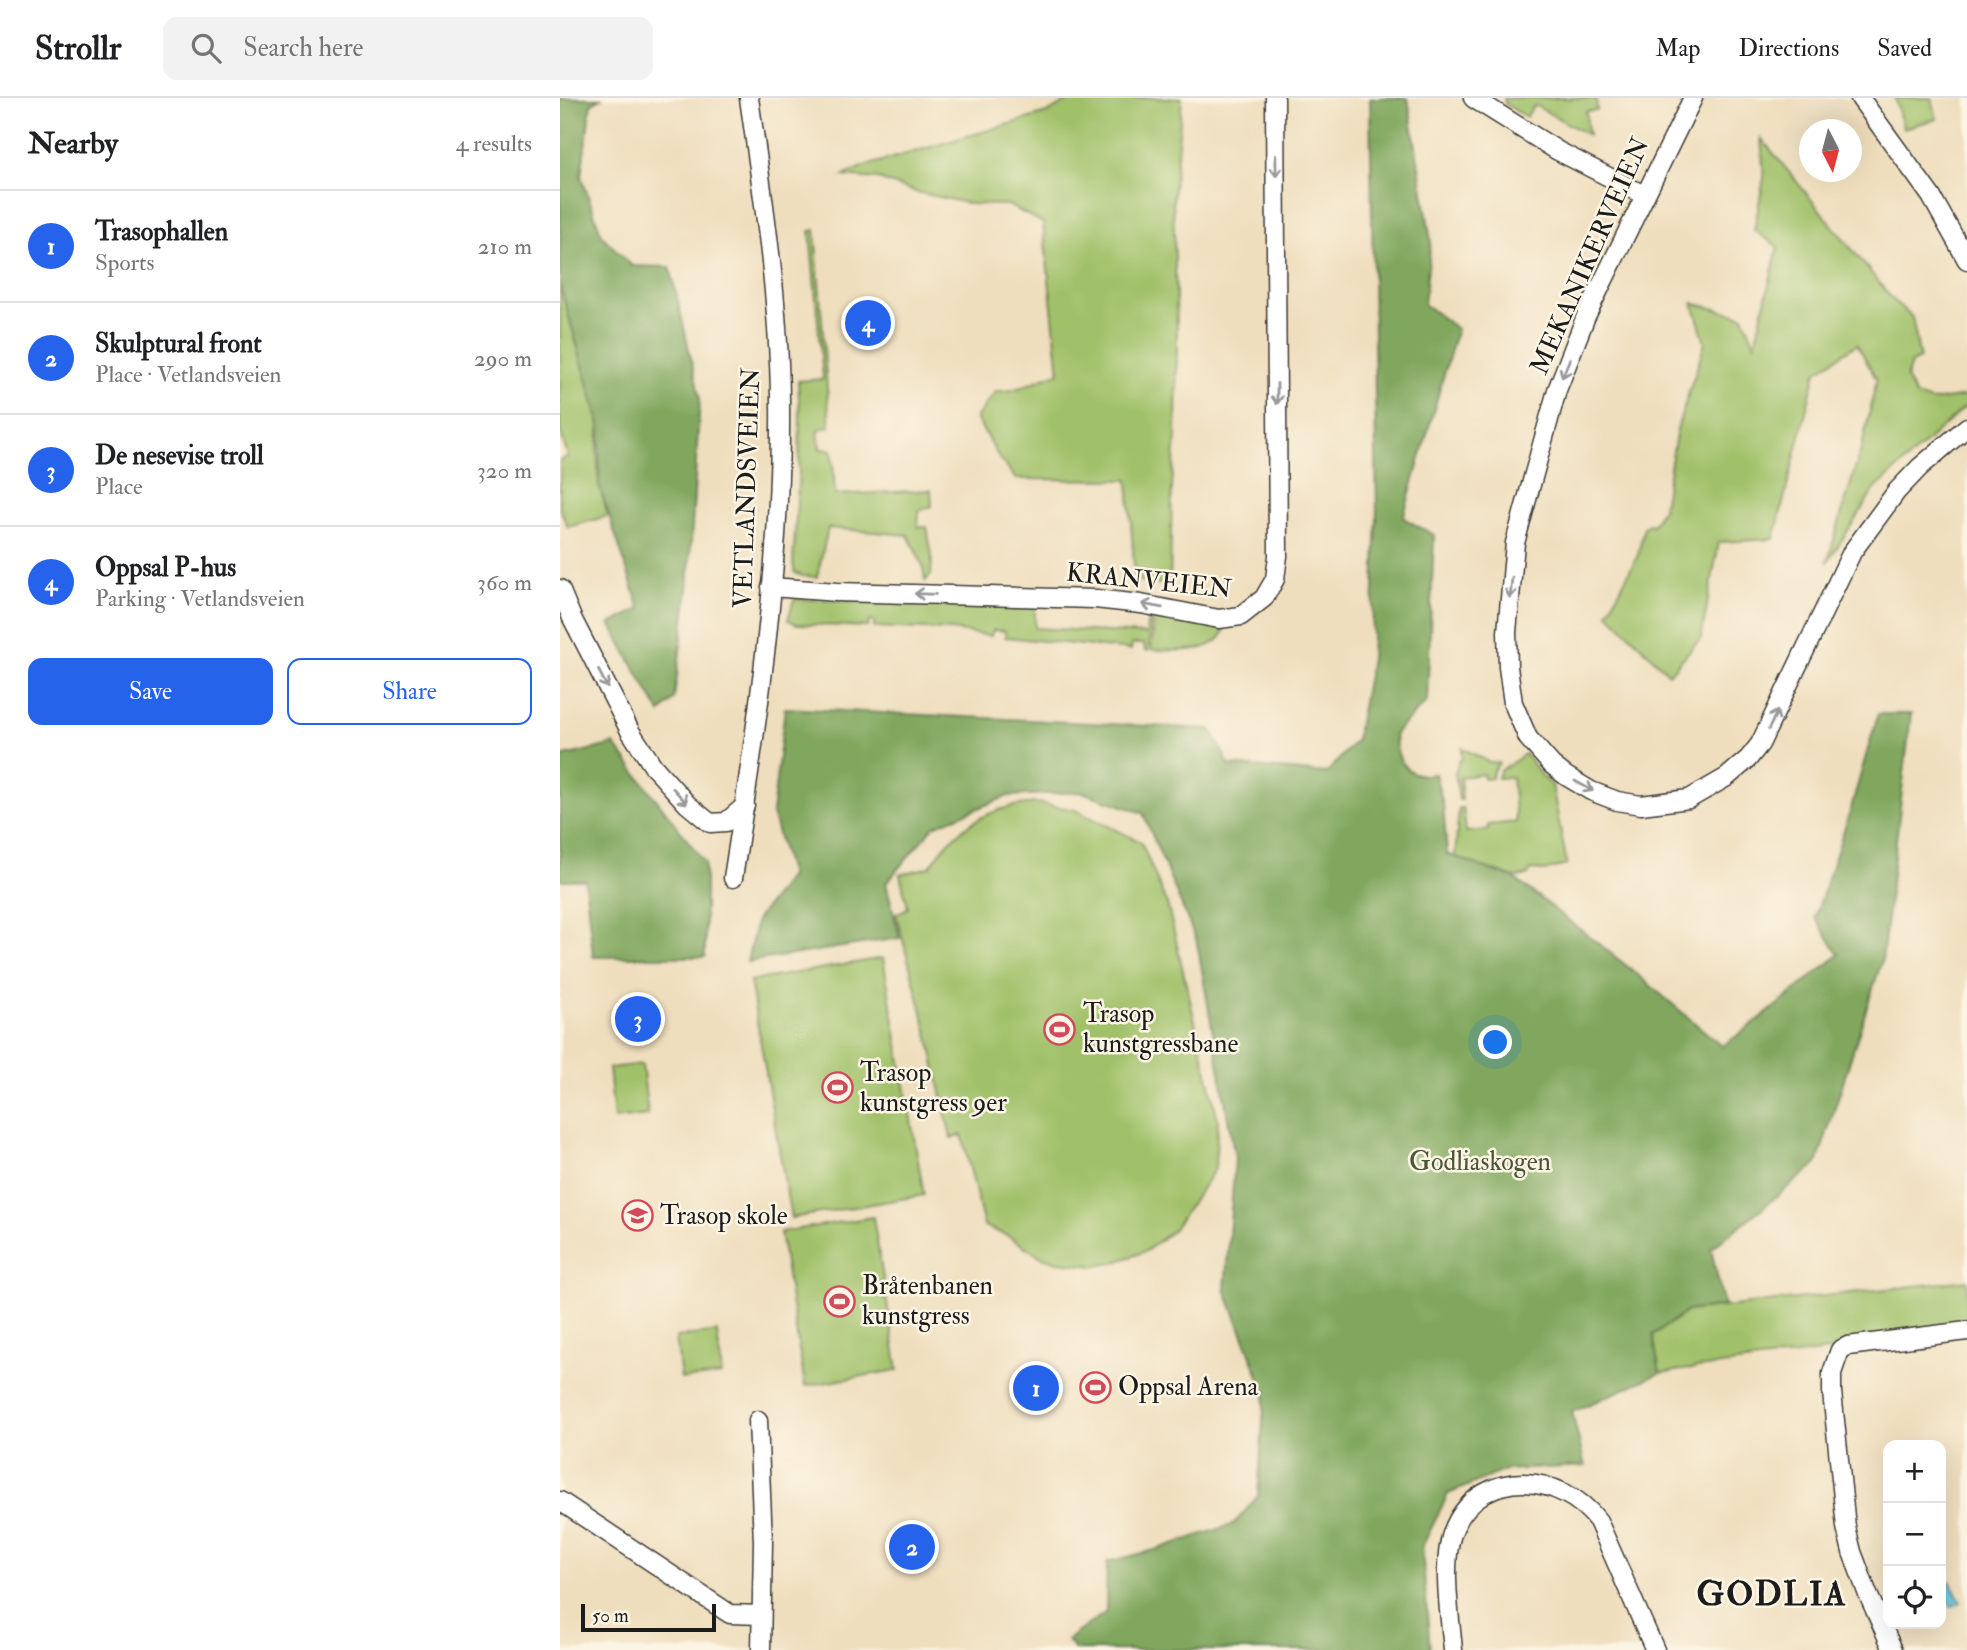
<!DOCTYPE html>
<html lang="en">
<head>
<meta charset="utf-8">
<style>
  :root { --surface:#fff; --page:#f2f2f2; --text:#202124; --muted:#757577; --line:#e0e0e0; --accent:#2563eb }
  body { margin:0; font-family:"IM FELL Double Pica",serif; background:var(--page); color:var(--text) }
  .controls { position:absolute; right:21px; bottom:21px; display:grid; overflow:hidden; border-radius:14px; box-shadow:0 7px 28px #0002 }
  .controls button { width:63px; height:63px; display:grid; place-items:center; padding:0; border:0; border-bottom:2px solid var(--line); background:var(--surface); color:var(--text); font:35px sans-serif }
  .compass { position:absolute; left:1239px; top:21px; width:63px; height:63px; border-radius:50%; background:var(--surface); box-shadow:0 7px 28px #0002; rotate:174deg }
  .scale { position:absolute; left:21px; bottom:18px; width:135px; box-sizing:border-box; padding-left:7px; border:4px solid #1c1c1c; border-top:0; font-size:19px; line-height:24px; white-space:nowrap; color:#1c1c1c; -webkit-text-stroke:5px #fcf5e5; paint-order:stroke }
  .you { position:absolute; left:936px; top:945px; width:24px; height:24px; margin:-18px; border:5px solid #fff; border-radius:50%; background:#1a73e8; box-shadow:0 0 0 10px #1a73e833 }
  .badge { display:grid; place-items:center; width:46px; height:46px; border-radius:50%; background:var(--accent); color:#fff; font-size:23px; font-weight:700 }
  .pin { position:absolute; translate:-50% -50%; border:4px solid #fff; box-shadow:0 2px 7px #0006 }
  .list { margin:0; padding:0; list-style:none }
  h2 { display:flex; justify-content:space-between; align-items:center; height:91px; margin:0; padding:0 28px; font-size:30px }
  h2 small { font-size:23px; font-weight:400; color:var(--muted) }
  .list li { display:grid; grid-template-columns:46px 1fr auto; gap:21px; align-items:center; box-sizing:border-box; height:112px; padding:0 28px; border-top:2px solid var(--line) }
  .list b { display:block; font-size:26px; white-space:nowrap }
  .list p { margin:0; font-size:23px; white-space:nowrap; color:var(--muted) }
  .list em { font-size:23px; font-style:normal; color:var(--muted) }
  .actions { display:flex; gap:14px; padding:21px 28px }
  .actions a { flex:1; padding:16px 0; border:2px solid var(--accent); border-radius:14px; text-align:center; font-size:24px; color:var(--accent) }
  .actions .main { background:var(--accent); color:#fff }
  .icon { flex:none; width:38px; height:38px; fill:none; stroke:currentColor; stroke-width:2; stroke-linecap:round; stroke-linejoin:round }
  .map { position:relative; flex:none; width:1407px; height:1552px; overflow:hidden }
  header { display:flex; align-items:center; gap:42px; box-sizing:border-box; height:98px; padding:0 35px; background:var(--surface); border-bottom:2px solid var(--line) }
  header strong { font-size:33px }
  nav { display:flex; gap:38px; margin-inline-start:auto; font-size:24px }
  .search { width:490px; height:63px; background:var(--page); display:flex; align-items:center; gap:18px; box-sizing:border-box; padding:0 24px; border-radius:14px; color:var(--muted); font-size:26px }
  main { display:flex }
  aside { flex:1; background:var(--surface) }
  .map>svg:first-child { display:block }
  .green { fill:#a0c169; stroke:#5e6e42; stroke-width:2 }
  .forest { fill:#80a75d; stroke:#4e623c; stroke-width:2 }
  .water { fill:#5dc0dc; stroke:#3c6e7c; stroke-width:2 }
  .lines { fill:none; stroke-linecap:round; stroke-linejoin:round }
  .minor-casing { stroke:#3c3934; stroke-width:21 }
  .minor { stroke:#fff; stroke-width:18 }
  .oneway { stroke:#999 }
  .labels { text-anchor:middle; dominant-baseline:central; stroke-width:5; stroke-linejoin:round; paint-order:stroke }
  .street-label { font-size:26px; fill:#1c1c1c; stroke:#fcf5e5 }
  .poi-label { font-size:26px; fill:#1c1c1c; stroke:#fcf5e5; text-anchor:start }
  .park-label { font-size:26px; fill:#4a5637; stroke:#fcf5e5 }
  .district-label { font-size:33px; font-weight:bold; letter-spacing:2px; fill:#1c1c1c; stroke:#fcf5e5 }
</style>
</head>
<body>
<header>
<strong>Strollr</strong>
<div class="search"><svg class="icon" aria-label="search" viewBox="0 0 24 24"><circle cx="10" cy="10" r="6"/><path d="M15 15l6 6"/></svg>Search here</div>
<nav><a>Map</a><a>Directions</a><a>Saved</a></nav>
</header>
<main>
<aside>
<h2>Nearby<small>4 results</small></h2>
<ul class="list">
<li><span class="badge">1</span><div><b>Trasophallen</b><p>Sports</p></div><em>210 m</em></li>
<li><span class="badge">2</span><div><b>Skulptural front</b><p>Place · Vetlandsveien</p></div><em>290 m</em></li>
<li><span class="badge">3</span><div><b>De nesevise troll</b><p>Place</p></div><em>320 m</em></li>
<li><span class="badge">4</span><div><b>Oppsal P-hus</b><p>Parking · Vetlandsveien</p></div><em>360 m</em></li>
</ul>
<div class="actions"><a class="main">Save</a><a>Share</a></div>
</aside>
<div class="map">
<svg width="1407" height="1552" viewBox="0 0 1407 1552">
  <rect width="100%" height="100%" fill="#fcf5e5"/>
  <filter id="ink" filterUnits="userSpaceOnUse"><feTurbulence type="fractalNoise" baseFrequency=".0143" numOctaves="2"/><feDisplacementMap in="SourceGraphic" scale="14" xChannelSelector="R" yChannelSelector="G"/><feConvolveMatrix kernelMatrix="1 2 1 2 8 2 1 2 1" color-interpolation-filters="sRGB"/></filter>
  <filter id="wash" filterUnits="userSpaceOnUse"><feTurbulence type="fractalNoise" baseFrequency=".00686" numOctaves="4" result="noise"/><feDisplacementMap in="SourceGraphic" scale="28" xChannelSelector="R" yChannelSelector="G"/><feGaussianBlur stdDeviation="1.57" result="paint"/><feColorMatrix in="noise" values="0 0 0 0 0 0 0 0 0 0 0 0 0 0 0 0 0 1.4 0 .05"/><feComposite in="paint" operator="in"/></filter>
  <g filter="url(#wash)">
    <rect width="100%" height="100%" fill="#efdebd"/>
    <!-- green -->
    <g class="green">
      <path d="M513,0h109l-9,103 4,127 -1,109 -4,50 -2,98 -35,-5 -7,-100 -112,-1 -18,-23 -22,-38 20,-27c23,2 41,-13 63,-18l-16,-150 -35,-18 -37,-1 -55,-12 -38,-13 -35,-3 19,-9 185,-54z"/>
      <path d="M944,0h92l1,12 -11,1 2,24 -52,-29h-2l-8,11 -21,-13z"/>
      <path d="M1335,0h37l5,21 -34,9z"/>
      <path d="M1201,40l133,163 18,16 8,42 -9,4 -5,15 10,18 16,5 35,-5v9l-92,84 -48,74 35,-117 15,-66 -20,-36 -41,28 -42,167 -55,3 -18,96 -32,36 -61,-61 30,-58 6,-28 5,-3 4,1 10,-18 14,-78 28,-86 -12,-40 50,13 12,28 23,-97 -24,-17 10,-52z"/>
      <path d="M255,132l15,197 -12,2 2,20 12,1 3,45 96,-5 1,16 -13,5 -1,16h9l5,30 -1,18 -6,6 -2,-15 -15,-31 -80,-7 -11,49 -15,-1 -7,-3 -2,-9 6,-93 1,-57 -2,-33 25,-2 -13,-148z"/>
      <path d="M0,188l40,139 -3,27 2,33 9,31 -40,11 -8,-18v-49l8,-3 -8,-27z"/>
      <path d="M234,501l241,7v22l111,6 2,-20h4l-4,37h-3l-1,-7h-12l-1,6 -126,-13v-6l-12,-1 -2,6 -41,-6 -76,-3v-5l-5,-1 -1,6 -71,-3 -9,-4z"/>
      <path d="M595,515l61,14 9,1c-7,28 -51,22 -74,22z"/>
      <path d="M902,650l27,14 10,1 -6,8 -1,7 -8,1 -1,-5 -23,3 2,23h-3l-4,-26 4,-14h3z"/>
      <path d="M965,656l16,21 11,10 15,80 -24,6 -12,-1 -3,5 -14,3 -59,-21 4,-49h4l3,24 22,-2v-5l28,-3 -4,-45 -14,1 2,-7z"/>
      <path d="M477,705l38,7 66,32 27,65 50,212 -3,50 -42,61 -27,21 -33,12 -18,3 -38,-4 -17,-6 -32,-20 -24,-10 -22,-91 -11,3 -22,-100 -33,-124 12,-6 -8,-34 30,-7c25,-40 59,-61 107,-64z"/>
      <path d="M323,860l41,237 -133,23 -41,-237z"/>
      <path d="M82,966l6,51 -34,4 -5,-51z"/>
      <path d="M313,1119l25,153 -93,16 -25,-154z"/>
      <path d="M1407,1182v53l-307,40 -8,-37 35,-25z"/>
      <path d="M157,1234l5,43 -41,4 -5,-42z"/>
    </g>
    <!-- forest -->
    <g class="forest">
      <path d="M0,0h41l-10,6 -10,72 21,60 30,30 38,1 30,131 -12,192 -14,109 -14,14 -50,-89 30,-15 -41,-124 1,-60 -40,-140z"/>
      <path d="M810,0h38l23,143 -7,63 33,25 -54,189 31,17 -7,166 -32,32c0,26 11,47 40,41l8,30 4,50 67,24 118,92 90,76c42,-27 78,-61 117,-91l-24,-38 34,-102 29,-101h33l-29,246 -65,204 -106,85 13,57 -37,5 -34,24 7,38 -88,39 13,54 -80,4 -57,24 -26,53 8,103h-355l-8,-10 39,-28 1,-50 48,-12 79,-26 24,-28 7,-104 -40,-103 10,-131 -38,-216 -54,-129 -61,-21 -74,4 -74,30 -48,57 14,55 -153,24 10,-43 33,-43 -18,-63 13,-105 426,21 18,36 98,8 29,-33 15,-81 6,-142z"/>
      <path d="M54,646l91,119v94h-112l-8,-77h-25v-123z"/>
    </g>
    <!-- water -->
    <path class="water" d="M1390,1483l11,21 -10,5 -10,-21z"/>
  </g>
  <g filter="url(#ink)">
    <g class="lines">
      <defs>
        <g id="minor">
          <path d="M913,0l85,53 86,44"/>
          <path d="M1133,0l-107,218 -29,74 -42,153 -8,89 1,35 5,36 15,35 24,27 14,11 25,15 26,10 24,4 48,-6 38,-22 21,-18 12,-15 92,-192 45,-61 23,-24 47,-40"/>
          <path d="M1300,0l71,98 36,64"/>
          <path d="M211,489l66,5 258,7 46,5 78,15 22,-3 23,-18 11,-19 3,-23 -3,-458"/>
          <path d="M0,491l12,29 58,113 23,35 34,38 23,19 16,-1 19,-16"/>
          <path d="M173,780c25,-158 49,-318 47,-479 -1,-101 -17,-202 -31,-301"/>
          <path d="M198,1322l5,122 -2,108"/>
          <path d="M0,1403l170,113 31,1"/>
          <path d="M893,1552c-3,-35 -13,-92 2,-124 28,-60 107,-53 143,-5l57,129"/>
          <path d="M1333,1552l-26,-58 -15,-40 -6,-25 -14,-135v-19l8,-23 8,-4 119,-15"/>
        </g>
      </defs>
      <!-- minor casing -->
      <use href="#minor" class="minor-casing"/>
      <!-- minor -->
      <use href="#minor" class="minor"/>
    </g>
    <!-- one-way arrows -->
    <defs><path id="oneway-shaft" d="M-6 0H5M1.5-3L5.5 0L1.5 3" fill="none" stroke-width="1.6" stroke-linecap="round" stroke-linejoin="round" transform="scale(1.75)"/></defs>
    <g class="oneway">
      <use href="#oneway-shaft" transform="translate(716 68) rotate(89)"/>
      <use href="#oneway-shaft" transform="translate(1006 270) rotate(112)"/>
      <use href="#oneway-shaft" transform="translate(717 296) rotate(90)"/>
      <use href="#oneway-shaft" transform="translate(951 490) rotate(96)"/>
      <use href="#oneway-shaft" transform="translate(365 496) rotate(-178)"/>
      <use href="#oneway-shaft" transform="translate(592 508) rotate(-170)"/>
      <use href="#oneway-shaft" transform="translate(43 581) rotate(63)"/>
      <use href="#oneway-shaft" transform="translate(1213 622) rotate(-65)"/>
      <use href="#oneway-shaft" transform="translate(1024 688) rotate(29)"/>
      <use href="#oneway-shaft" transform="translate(120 698) rotate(47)"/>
    </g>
  </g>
  <!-- icons -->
  <defs>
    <symbol id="stadium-ring" viewBox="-11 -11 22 22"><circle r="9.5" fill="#fcf5e5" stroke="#d1495b" stroke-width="1.5"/><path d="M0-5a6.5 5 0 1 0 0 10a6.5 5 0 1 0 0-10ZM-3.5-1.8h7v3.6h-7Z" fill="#d1495b"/></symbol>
    <symbol id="school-ring" viewBox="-11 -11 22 22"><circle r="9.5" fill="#fcf5e5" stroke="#d1495b" stroke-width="1.5"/><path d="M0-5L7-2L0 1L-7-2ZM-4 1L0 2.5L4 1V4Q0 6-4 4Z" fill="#d1495b"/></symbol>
  </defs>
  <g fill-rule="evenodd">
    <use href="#stadium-ring" x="482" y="914" width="35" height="35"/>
    <use href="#stadium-ring" x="260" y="972" width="35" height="35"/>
    <use href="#school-ring" x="60" y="1100" width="35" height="35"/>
    <use href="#stadium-ring" x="262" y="1186" width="35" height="35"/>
    <use href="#stadium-ring" x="518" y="1272" width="35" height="35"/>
  </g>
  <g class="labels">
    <!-- street labels -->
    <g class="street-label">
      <text transform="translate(1030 158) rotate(-66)">MEKANIKERVEIEN</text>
      <text transform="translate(187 390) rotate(-88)">VETLANDSVEIEN</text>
      <text transform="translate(589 483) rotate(6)">KRANVEIEN</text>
    </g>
    <!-- poi labels -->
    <g class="poi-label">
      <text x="523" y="916">Trasop<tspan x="523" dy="30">kunstgressbane</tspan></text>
      <text x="300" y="975">Trasop<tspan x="300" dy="30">kunstgress 9er</tspan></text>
      <text x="100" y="1118">Trasop skole</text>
      <text x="302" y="1188">Bråtenbanen<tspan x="302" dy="30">kunstgress</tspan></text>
      <text x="558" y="1289">Oppsal Arena</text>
    </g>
    <!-- park labels -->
    <g class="park-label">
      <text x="920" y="1064">Godliaskogen</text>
    </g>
    <!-- district labels -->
    <g class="district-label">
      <text x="1212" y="1496">GODLIA</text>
    </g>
  </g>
</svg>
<div class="controls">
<button>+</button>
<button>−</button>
<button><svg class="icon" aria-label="locate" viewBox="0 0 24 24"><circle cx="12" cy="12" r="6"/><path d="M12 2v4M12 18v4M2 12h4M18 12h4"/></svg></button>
</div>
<svg class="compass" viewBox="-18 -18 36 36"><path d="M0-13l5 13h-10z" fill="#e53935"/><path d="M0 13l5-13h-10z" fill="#757577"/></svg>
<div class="scale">50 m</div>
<div class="you"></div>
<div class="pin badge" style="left:476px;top:1290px">1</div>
<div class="pin badge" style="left:352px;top:1449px">2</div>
<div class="pin badge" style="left:78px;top:921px">3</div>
<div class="pin badge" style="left:308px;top:225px">4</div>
</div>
</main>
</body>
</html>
